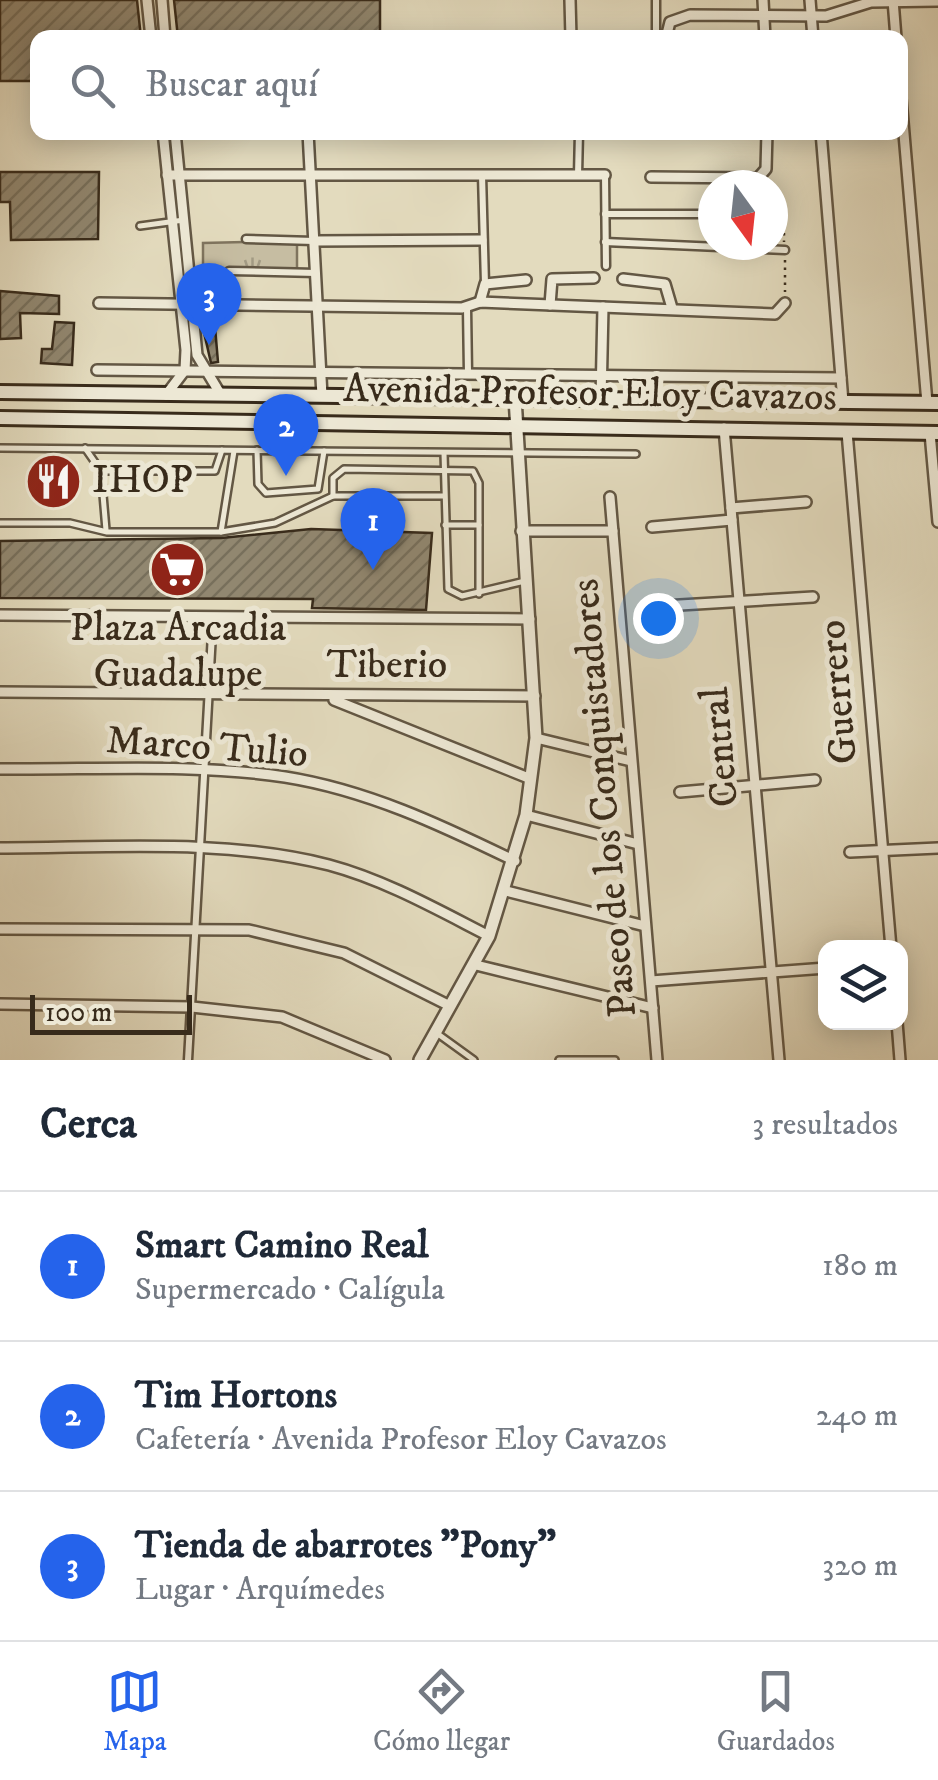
<!DOCTYPE html>
<html lang="es">
<head>
<meta charset="utf-8">
<style>
  :root { --surface:#fff; --page:#f2f2f3; --text:#1f2937; --muted:#747a83; --line:#e0e1e3; --accent:#2563eb }
  body { margin:0; font-family:"IM FELL DW Pica",serif; background:var(--page); color:var(--text) }
  .controls { position:absolute; right:30px; bottom:30px; display:grid; overflow:hidden; border-radius:20px; box-shadow:0 5px 25px #0003 }
  .controls button { width:90px; height:90px; display:grid; place-items:center; padding:0; border:0; border-bottom:2px solid var(--line); background:var(--surface); color:var(--text); font:50px sans-serif }
  .compass { position:absolute; left:698px; top:170px; width:90px; height:90px; border-radius:50%; background:var(--surface); box-shadow:0 5px 25px #0003; rotate:165deg }
  .scale { position:absolute; left:30px; bottom:25px; width:162px; box-sizing:border-box; padding-left:10px; border:5px solid #382b1b; border-top:0; font-size:28px; line-height:35px; white-space:nowrap; color:#382b1b; -webkit-text-stroke:8px #ede8d5; paint-order:stroke }
  .you { position:absolute; left:658px; top:618px; width:35px; height:35px; margin:-25px; border:8px solid #fff; border-radius:50%; background:#1a73e8; box-shadow:0 0 0 15px #1a73e833 }
  .badge { display:grid; place-items:center; width:65px; height:65px; border-radius:50%; background:var(--accent); color:#fff; font-size:32px; font-weight:700 }
  .pin { position:absolute; translate:-50% -82px; filter:drop-shadow(0 2px 5px #0008) }
  .pin::after { content:''; position:absolute; top:52px; width:35px; height:30px; background:inherit; clip-path:polygon(0 0,100% 0,50% 100%) }
  .list { margin:0; padding:0; list-style:none }
  h2 { display:flex; justify-content:space-between; align-items:center; height:130px; margin:0; padding:0 40px; font-size:42px }
  h2 small { font-size:32px; font-weight:400; color:var(--muted) }
  .list li { display:grid; grid-template-columns:65px 1fr auto; gap:30px; align-items:center; box-sizing:border-box; height:150px; padding:0 40px; border-top:2px solid var(--line) }
  .list b { display:block; font-size:38px; white-space:nowrap }
  .list p { margin:0; font-size:32px; white-space:nowrap; color:var(--muted) }
  .list em { font-size:32px; font-style:normal; color:var(--muted) }
  .icon { flex:none; width:55px; height:55px; fill:none; stroke:currentColor; stroke-width:2; stroke-linecap:round; stroke-linejoin:round }
  .map { position:relative; flex:none; width:938px; height:1060px; overflow:hidden }
  .search { position:absolute; background:var(--surface); box-shadow:0 5px 25px #0003; left:30px; right:30px; top:30px; height:110px; display:flex; align-items:center; gap:25px; box-sizing:border-box; padding:0 35px; border-radius:20px; color:var(--muted); font-size:38px }
  .sheet { height:580px; background:var(--surface) }
  nav { display:flex; justify-content:space-around; align-items:center; box-sizing:border-box; height:140px; border-top:2px solid var(--line); background:var(--surface); font-size:28px; color:var(--muted) }
  nav a { display:grid; justify-items:center; gap:5px }
  nav .on { color:var(--accent) }
  .map>svg:first-child { display:block }
  .park { fill:url(#park-tufts); stroke:#7f745e; stroke-width:2.5 }
  .building { fill:url(#building-hatch); stroke:#382b1b; stroke-width:2.5 }
  .lines { fill:none; stroke-linecap:round; stroke-linejoin:round }
  .service-casing { stroke:#635744; stroke-width:10 }
  .pedestrian-casing { stroke:#635744; stroke-width:11 }
  .minor-casing { stroke:#635744; stroke-width:14 }
  .tertiary-casing { stroke:#635744; stroke-width:16 }
  .secondary-casing { stroke:#382b1b; stroke-width:18 }
  .path { stroke:#382b1b; stroke-width:2.5; stroke-dasharray:2.5 5; stroke-linecap:butt }
  .service { stroke:#ede8d5; stroke-width:5 }
  .pedestrian { stroke:#ede8d5; stroke-width:6 }
  .minor { stroke:#ede8d5; stroke-width:9 }
  .tertiary { stroke:#ede8d5; stroke-width:11 }
  .secondary { stroke:#ede8d5; stroke-width:12 }
  .labels { text-anchor:middle; dominant-baseline:central; stroke-width:10; stroke-linejoin:round; paint-order:stroke }
  .street-label { font-size:40px; fill:#382b1b; stroke:#ede8d5 }
  .poi-label { font-size:40px; fill:#382b1b; stroke:#ede8d5; text-anchor:start }
</style>
</head>
<body>
<div class="map">
<svg width="938" height="1060" viewBox="0 0 938 1060">
  <defs>
    <pattern id="park-tufts" width="24" height="20" patternUnits="userSpaceOnUse" patternTransform="scale(2.5)"><rect width="24" height="20" fill="#c6bda2"/><path d="M3 7l-1-3M5 7V3M7 7l1-3M15 17l-1-3M17 17v-4M19 17l1-3" fill="none" stroke="#a29a83"/></pattern>
    <pattern id="building-hatch" width="6" height="6" patternUnits="userSpaceOnUse" patternTransform="scale(2.5)"><rect width="6" height="6" fill="#918770"/><path d="M-1 1l2-2M0 6l6-6M5 7l2-2" fill="none" stroke="#776f5b"/></pattern>
  </defs>
  <rect width="100%" height="100%" fill="#e3dbbe"/>
  <filter id="stains"><feTurbulence type="fractalNoise" baseFrequency=".002" numOctaves="4"/><feColorMatrix values="0 0 0 0 .2 0 0 0 0 .09 0 0 0 0 .02 0 0 0 .5 -.17"/></filter>
  <radialGradient id="worn" r=".72"><stop offset=".6" stop-color="#630" stop-opacity="0"/><stop offset="1" stop-color="#630" stop-opacity=".3"/></radialGradient>
  <!-- park -->
  <path class="park" d="M297,241v29l-94,1v-28z"/>
  <!-- building -->
  <g class="building">
    <path d="M0,0h137l4,38h-103v43h-38z"/>
    <path d="M174,0h206v38h-202z"/>
    <path d="M0,172h99l-1,67 -87,1 -1,-38h-10z"/>
    <path d="M0,291l59,5v18l-39,-1 1,25 -21,1z"/>
    <path d="M55,322l19,1 -2,42 -31,-2 1,-14h10z"/>
    <path d="M215,327l3,35 -7,1 -8,-35z"/>
    <path d="M311,529l121,4 -6,77 -114,-2 1,-9 -313,-1v-57l221,-3z"/>
  </g>
  <g class="lines">
    <defs>
      <g id="service">
        <path d="M140,226l44,-6"/>
        <path d="M0,448l636,6"/>
        <path d="M85,448l16,23 5,59"/>
        <path d="M257,450l1,34 8,9 52,-4 6,-38"/>
        <path d="M444,453l4,136 14,7 63,-15"/>
        <path d="M101,471h114l7,-21"/>
        <path d="M333,496v-18l11,-9 129,2 6,12v111"/>
        <path d="M0,523h70l37,9h114l54,-9 58,-27h110"/>
        <path d="M445,525h34"/>
        <path d="M221,532l13,-81"/>
        <path d="M438,1034l36,26"/>
        <path d="M559,1060h56"/>
      </g>
      <g id="pedestrian">
        <path d="M656,0v38"/>
        <path d="M482,175l3,109"/>
        <path d="M578,175l1,-43"/>
        <path d="M605,175l1,91"/>
        <path d="M605,214h108"/>
        <path d="M246,239l68,2"/>
        <path d="M605,242l180,8"/>
        <path d="M229,271l87,2"/>
        <path d="M467,308l1,65"/>
        <path d="M188,1060l25,-444"/>
      </g>
      <g id="minor">
        <path d="M147,0l4,38"/>
        <path d="M162,0l3,38"/>
        <path d="M570,0l1,38"/>
        <path d="M763,0l2,38"/>
        <path d="M810,0l3,38"/>
        <path d="M893,0l3,38"/>
        <path d="M666,38l4,-16 20,-7 136,1 45,-14 67,-1"/>
        <path d="M900,87l27,316"/>
        <path d="M163,132l23,218 -1,20 -19,25"/>
        <path d="M175,132l22,223 24,40"/>
        <path d="M308,132l14,264"/>
        <path d="M821,132l22,270"/>
        <path d="M167,175h438"/>
        <path d="M651,177l107,1 8,-9 1,-37"/>
        <path d="M314,241l168,-1"/>
        <path d="M623,279l42,5 7,24"/>
        <path d="M480,302l5,-18 41,-4"/>
        <path d="M99,303l363,5 18,-6 295,12 10,-11"/>
        <path d="M550,305l2,-26 42,-1"/>
        <path d="M97,370l744,8"/>
        <path d="M601,399l2,-92"/>
        <path d="M724,428l55,632"/>
        <path d="M847,432l44,516"/>
        <path d="M930,433l8,89"/>
        <path d="M610,497l47,563"/>
        <path d="M731,508l75,-6"/>
        <path d="M652,527l80,-7"/>
        <path d="M521,531h92"/>
        <path d="M663,606l150,-9"/>
        <path d="M0,615l530,4"/>
        <path d="M0,692l535,4"/>
        <path d="M334,700l197,79"/>
        <path d="M536,738l95,23"/>
        <path d="M0,769c94,1 192,-6 285,8 82,13 156,48 230,84"/>
        <path d="M680,792l135,-12"/>
        <path d="M526,815l112,29"/>
        <path d="M0,848c108,0 223,-10 329,17 56,15 109,45 160,71"/>
        <path d="M850,852l88,-4"/>
        <path d="M506,891l139,35"/>
        <path d="M0,929l249,1 95,23 106,53"/>
        <path d="M476,965l177,43"/>
        <path d="M651,981l175,-13"/>
        <path d="M0,1004l192,3 90,10 103,43"/>
        <path d="M897,1022l3,38"/>
      </g>
      <path id="tertiary" d="M420,1060l69,-124 37,-121 10,-77 -21,-340"/>
      <g id="secondary">
        <path d="M0,392l938,11"/>
        <path d="M0,418l938,15"/>
      </g>
    </defs>
    <!-- service casing -->
    <use href="#service" class="service-casing"/>
    <!-- pedestrian casing -->
    <use href="#pedestrian" class="pedestrian-casing"/>
    <!-- minor casing -->
    <use href="#minor" class="minor-casing"/>
    <!-- tertiary casing -->
    <use href="#tertiary" class="tertiary-casing"/>
    <!-- secondary casing -->
    <use href="#secondary" class="secondary-casing"/>
    <!-- path -->
    <g class="path">
      <path d="M784,218v24"/>
      <path d="M785,260v32"/>
    </g>
    <!-- service -->
    <use href="#service" class="service"/>
    <!-- pedestrian -->
    <use href="#pedestrian" class="pedestrian"/>
    <!-- minor -->
    <use href="#minor" class="minor"/>
    <!-- tertiary -->
    <use href="#tertiary" class="tertiary"/>
    <!-- secondary -->
    <use href="#secondary" class="secondary"/>
  </g>
  <!-- icons -->
  <defs>
    <symbol id="restaurant-disc" viewBox="-11 -11 22 22"><circle r="9.5" fill="#8f2418" stroke="#ede8d5"/><path d="M-5-6h1v4h1v-4h1v4h1v-4h1v5L-1.5 .5V6h-2V.5L-5-1ZM5-6V6H3V1.5H1.5Q1.5-4 5-6Z" fill="#fff"/></symbol>
    <symbol id="supermarket-disc" viewBox="-11 -11 22 22"><circle r="9.5" fill="#8f2418" stroke="#ede8d5"/><path d="M-6-5.5h2.5l.6 2H6L4.5 2H-2.5L-4.4-4H-6ZM-1.5 3.2a1.3 1.3 0 1 0 .1 0ZM3 3.2a1.3 1.3 0 1 0 .1 0Z" fill="#fff"/></symbol>
  </defs>
  <g fill-rule="evenodd">
    <use href="#restaurant-disc" x="22" y="450" width="63" height="63"/>
    <use href="#supermarket-disc" x="146" y="538" width="63" height="63"/>
  </g>
  <g class="labels">
    <!-- street labels -->
    <g class="street-label">
      <text transform="translate(590 394) rotate(1)">Avenida Profesor Eloy Cavazos</text>
      <text x="387" y="666">Tiberio</text>
      <text transform="translate(839 692) rotate(-95)">Guerrero</text>
      <text transform="translate(721 747) rotate(-95)">Central</text>
      <text transform="translate(207 748) rotate(4)">Marco Tulio</text>
      <text transform="translate(605 798) rotate(-95)">Paseo de los Conquistadores</text>
    </g>
    <!-- poi labels -->
    <g class="poi-label">
      <text x="92" y="481">IHOP</text>
      <text x="178" y="629" text-anchor="middle">Plaza Arcadia<tspan x="178" dy="46">Guadalupe</tspan></text>
    </g>
  </g>
  <rect width="100%" height="100%" filter="url(#stains)"/>
  <rect width="100%" height="100%" fill="url(#worn)"/>
</svg>
<div class="controls">
<button><svg class="icon" aria-label="layers" viewBox="0 0 24 24"><path d="M12 4l9 5-9 5-9-5zM3 14l9 5 9-5"/></svg></button>
</div>
<svg class="compass" viewBox="-18 -18 36 36"><path d="M0-13l5 13h-10z" fill="#e53935"/><path d="M0 13l5-13h-10z" fill="#747a83"/></svg>
<div class="scale">100 m</div>
<div class="you"></div>
<div class="pin badge" style="left:373px;top:570px">1</div>
<div class="pin badge" style="left:286px;top:476px">2</div>
<div class="pin badge" style="left:209px;top:345px">3</div>
<div class="search"><svg class="icon" aria-label="search" viewBox="0 0 24 24"><circle cx="10" cy="10" r="6"/><path d="M15 15l6 6"/></svg>Buscar aquí</div>
</div>
<section class="sheet">
<h2>Cerca<small>3 resultados</small></h2>
<ul class="list">
<li><span class="badge">1</span><div><b>Smart Camino Real</b><p>Supermercado · Calígula</p></div><em>180 m</em></li>
<li><span class="badge">2</span><div><b>Tim Hortons</b><p>Cafetería · Avenida Profesor Eloy Cavazos</p></div><em>240 m</em></li>
<li><span class="badge">3</span><div><b>Tienda de abarrotes &quot;Pony&quot;</b><p>Lugar · Arquímedes</p></div><em>320 m</em></li>
</ul>
</section>
<nav>
<a class="on"><svg class="icon" aria-label="map" viewBox="0 0 24 24"><path d="M3 6l6-2 6 2 6-2v14l-6 2-6-2-6 2zM9 4v14M15 6v14"/></svg>Mapa</a>
<a><svg class="icon" aria-label="directions" viewBox="0 0 24 24"><path d="M12 3l9 9-9 9-9-9zM9 14v-3h6M13 9l2 2-2 2"/></svg>Cómo llegar</a>
<a><svg class="icon" aria-label="saved" viewBox="0 0 24 24"><path d="M7 4h10v16l-5-4-5 4z"/></svg>Guardados</a>
</nav>
</body>
</html>
